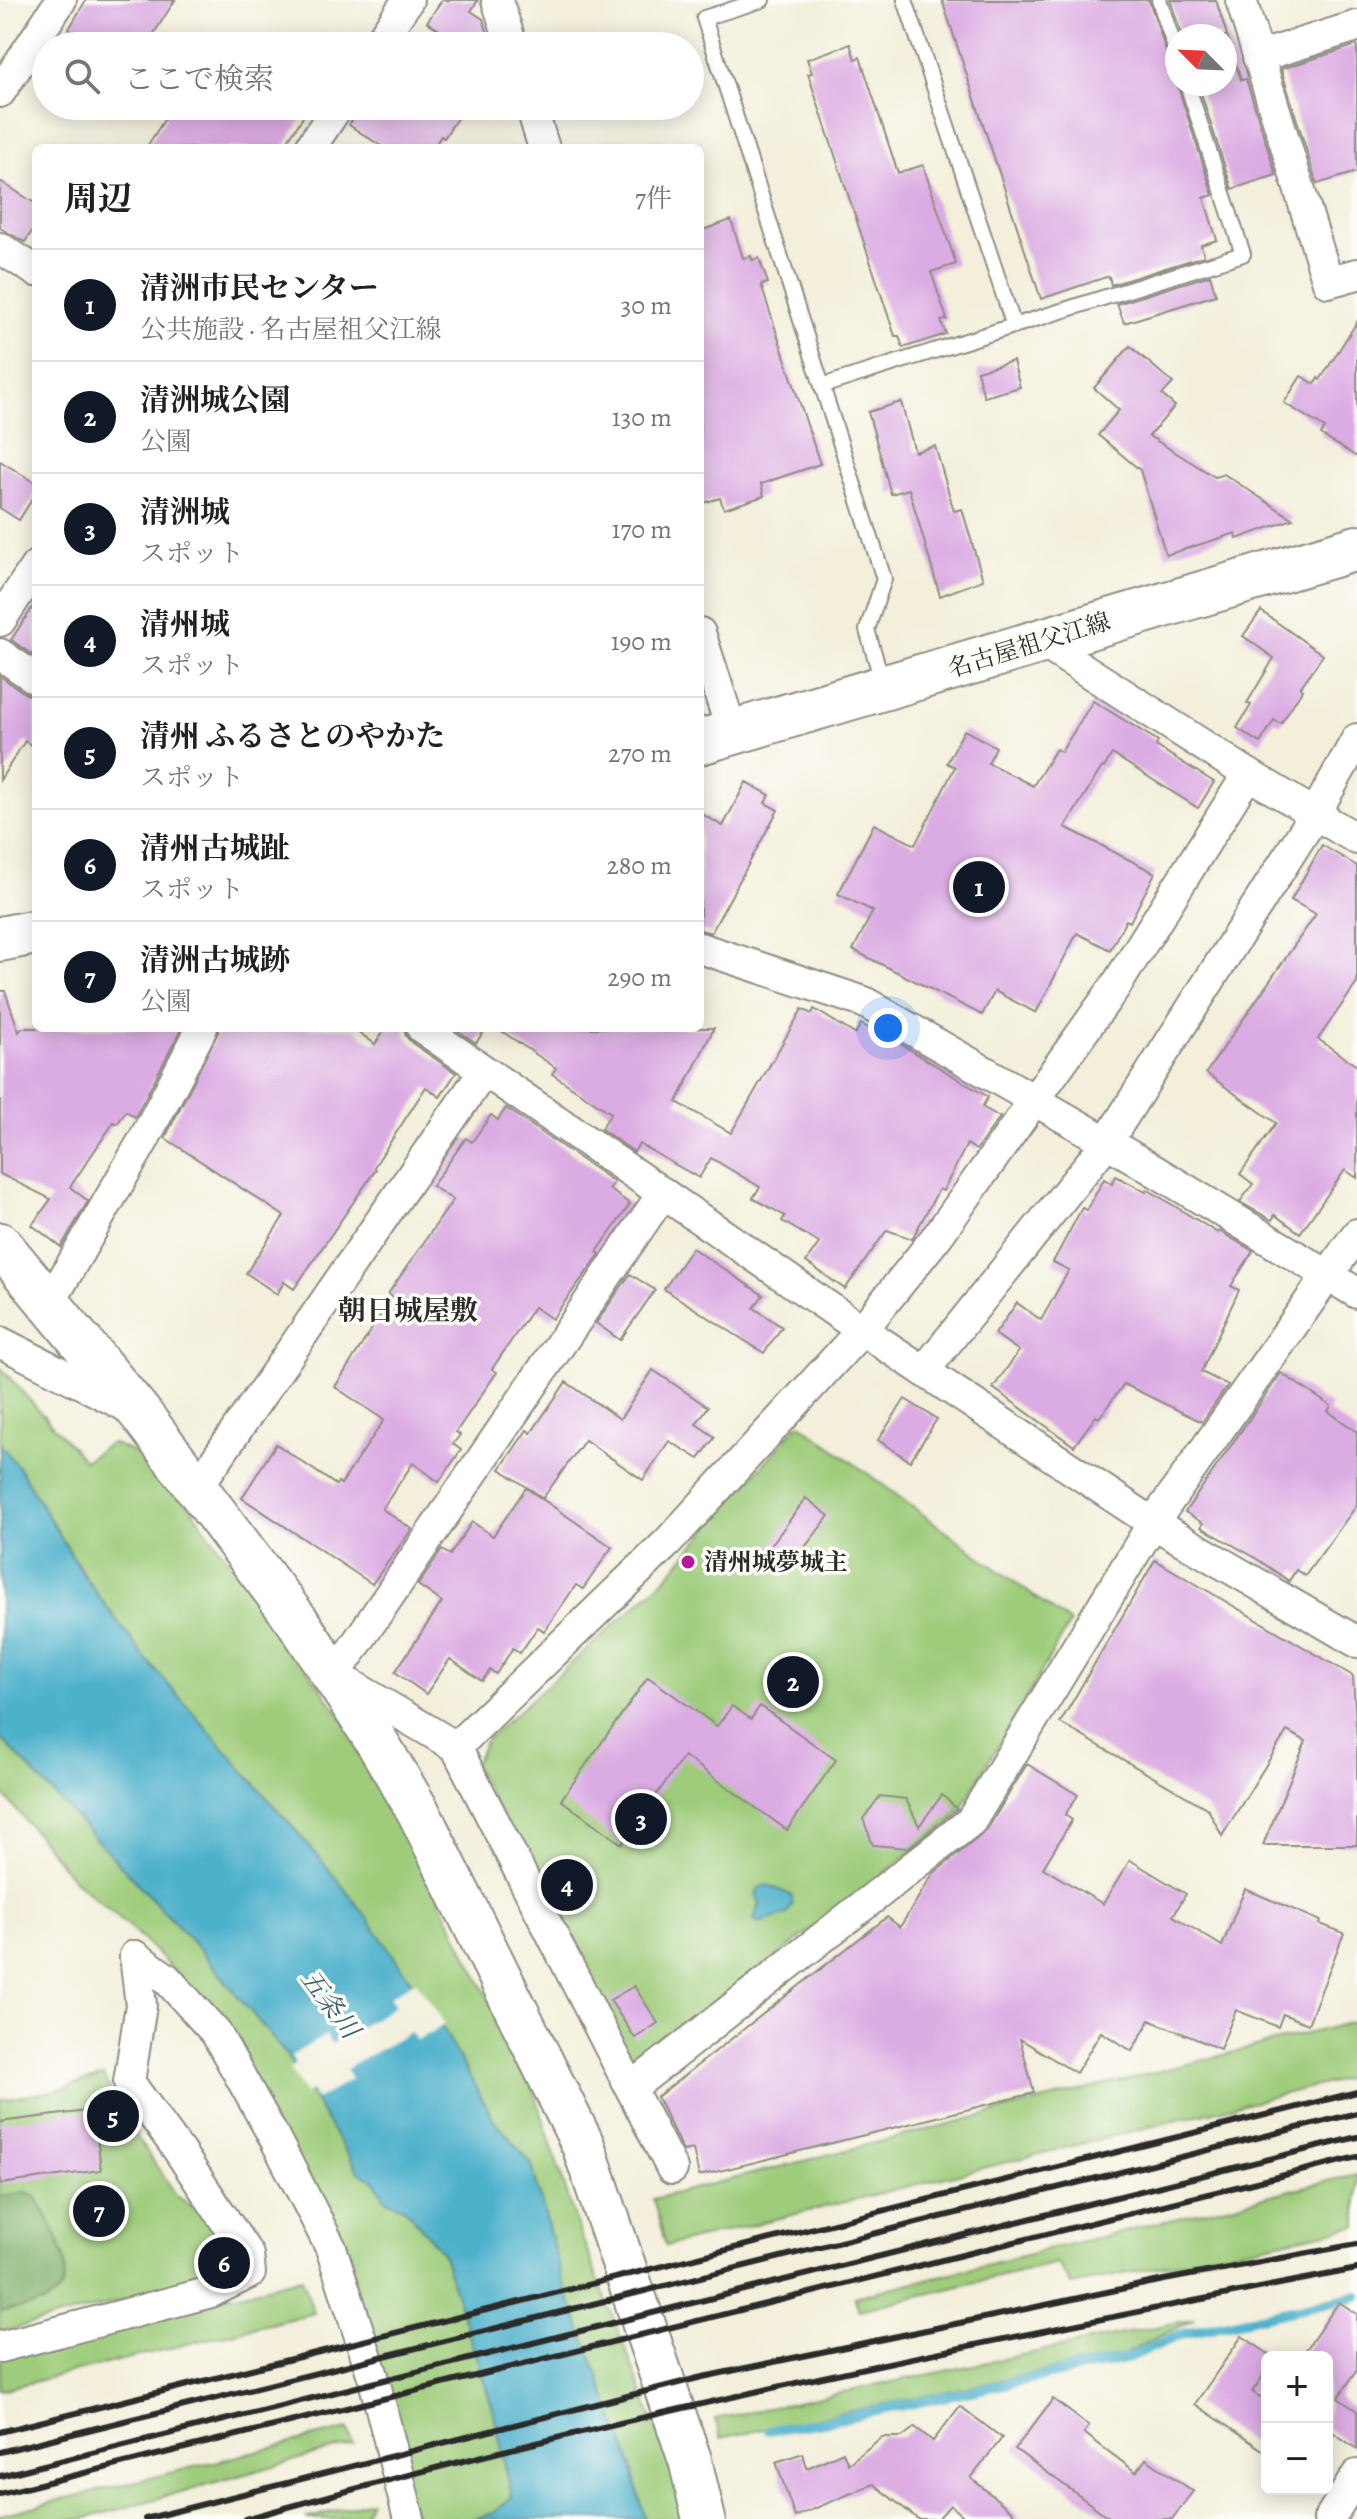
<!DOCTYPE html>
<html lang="ja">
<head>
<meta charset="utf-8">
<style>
  :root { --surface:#fff; --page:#f2f2f2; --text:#202124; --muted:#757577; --line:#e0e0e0; --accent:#111827 }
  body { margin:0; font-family:Alegreya,"Noto Serif JP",serif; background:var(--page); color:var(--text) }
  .controls { position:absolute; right:24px; bottom:24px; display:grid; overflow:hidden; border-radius:12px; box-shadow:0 4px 20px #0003 }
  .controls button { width:72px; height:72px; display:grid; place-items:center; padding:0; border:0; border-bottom:2px solid var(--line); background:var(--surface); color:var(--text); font:40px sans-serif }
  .compass { position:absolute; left:1165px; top:24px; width:72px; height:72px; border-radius:50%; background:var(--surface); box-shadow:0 4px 20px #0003; rotate:294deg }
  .you { position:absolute; left:888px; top:1028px; width:28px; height:28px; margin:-20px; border:6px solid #fff; border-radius:50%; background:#1a73e8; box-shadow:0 0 0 12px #1a73e833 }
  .badge { display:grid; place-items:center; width:52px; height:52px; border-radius:50%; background:var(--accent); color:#fff; font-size:26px; font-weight:700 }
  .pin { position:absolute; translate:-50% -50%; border:4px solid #fff; box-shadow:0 2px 8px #0006 }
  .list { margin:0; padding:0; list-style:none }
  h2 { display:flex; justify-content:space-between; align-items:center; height:104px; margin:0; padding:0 32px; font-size:34px }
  h2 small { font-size:26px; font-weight:400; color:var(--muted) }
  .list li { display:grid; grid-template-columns:52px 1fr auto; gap:24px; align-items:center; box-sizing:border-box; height:112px; padding:0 32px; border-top:2px solid var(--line) }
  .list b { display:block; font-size:30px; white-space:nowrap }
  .list p { margin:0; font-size:26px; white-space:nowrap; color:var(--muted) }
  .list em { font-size:26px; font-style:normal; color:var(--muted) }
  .icon { flex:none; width:44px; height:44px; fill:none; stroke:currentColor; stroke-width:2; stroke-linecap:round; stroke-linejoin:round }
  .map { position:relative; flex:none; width:1357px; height:2519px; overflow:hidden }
  .search { position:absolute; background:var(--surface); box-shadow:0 4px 20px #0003; left:32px; top:32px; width:672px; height:88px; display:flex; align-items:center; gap:20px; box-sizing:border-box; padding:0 28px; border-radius:44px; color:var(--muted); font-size:30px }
  .panel { position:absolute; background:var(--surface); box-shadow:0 4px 20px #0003; left:32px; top:144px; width:672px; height:888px; border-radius:12px }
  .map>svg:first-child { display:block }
  .green { fill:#9ecc7a; stroke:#647c52; stroke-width:2 }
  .forest { fill:#7eb06a; stroke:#546e4a; stroke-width:2 }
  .water { fill:#4db1cc; stroke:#3c6e7c; stroke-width:2 }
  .pier { fill:#f3efdb }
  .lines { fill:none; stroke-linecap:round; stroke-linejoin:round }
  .stream { stroke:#4db1cc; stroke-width:10 }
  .building { fill:#dbabe3 }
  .lane-casing { stroke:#8f8d83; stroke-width:18 }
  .street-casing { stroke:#8f8d83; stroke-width:34 }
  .secondary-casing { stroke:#8f8d83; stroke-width:46 }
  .primary-casing { stroke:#8f8d83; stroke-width:48 }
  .lane { stroke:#fff; stroke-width:14 }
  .street { stroke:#fff; stroke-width:30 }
  .secondary { stroke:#fff; stroke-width:42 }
  .primary { stroke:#fff; stroke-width:44 }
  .rail { stroke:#2b2b2b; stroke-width:6 }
  .poi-dot { fill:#b5179e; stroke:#fdfcf7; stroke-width:3 }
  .labels { text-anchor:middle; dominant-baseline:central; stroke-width:7; stroke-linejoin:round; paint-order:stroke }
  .street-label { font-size:24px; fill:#2b2b2b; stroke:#fdfcf7 }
  .poi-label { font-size:24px; font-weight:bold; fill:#2b2b2b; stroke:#fdfcf7; text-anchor:start }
  .water-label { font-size:26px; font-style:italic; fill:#39616b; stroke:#fdfcf7 }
  .quarter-label { font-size:28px; font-weight:bold; fill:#2b2b2b; stroke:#fdfcf7 }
</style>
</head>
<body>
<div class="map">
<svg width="1357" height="2519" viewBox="0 0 1357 2519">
  <rect width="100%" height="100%" fill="#fdfcf7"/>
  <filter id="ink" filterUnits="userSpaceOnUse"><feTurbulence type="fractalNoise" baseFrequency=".0125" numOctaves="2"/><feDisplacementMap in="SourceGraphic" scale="16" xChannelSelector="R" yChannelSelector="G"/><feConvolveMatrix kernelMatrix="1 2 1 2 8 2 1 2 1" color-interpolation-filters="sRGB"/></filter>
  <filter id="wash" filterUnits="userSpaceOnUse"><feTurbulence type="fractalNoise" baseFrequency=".006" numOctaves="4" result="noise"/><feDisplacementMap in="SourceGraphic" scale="32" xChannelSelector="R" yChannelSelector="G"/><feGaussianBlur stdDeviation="1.8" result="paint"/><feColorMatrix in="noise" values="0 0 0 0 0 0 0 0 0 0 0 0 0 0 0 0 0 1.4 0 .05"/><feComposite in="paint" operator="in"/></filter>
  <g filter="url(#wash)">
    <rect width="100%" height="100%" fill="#f3efdb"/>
    <!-- green -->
    <g class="green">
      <path d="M0,1367l84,94 27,-18 47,20 204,282 170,340 45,140 107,274 5,20h-44l-13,-53 -71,-190 -30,-113 -39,-46 -51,-92 -77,-112 -47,-58 -171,-196 -58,-78 -69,-113 -19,-24z"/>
      <path d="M799,1423l271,200 -114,194 -310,242 -19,-6 -153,-288 11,-24 180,-162z"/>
      <path d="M0,1737l202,215 85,104 70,114 18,11 11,19 19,8 37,44 51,157 19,88 -19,16 -20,6h-59l-46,-200 -148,-302 -88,-88 -57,-48 -75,-91z"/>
      <path d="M1357,2021v55l-691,170 -13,-47z"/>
      <path d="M103,2076l35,63 39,57 43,30 19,23 -6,13 -12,14 -221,56v-232l53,-9z"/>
      <path d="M1357,2174v52l-286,59 -14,-22 -198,47 -5,-13z"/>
      <path d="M302,2278l12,35 -314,77v-35z"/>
      <path d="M1194,2319l-71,36 -402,83 -6,-19z"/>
      <path d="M348,2429l5,15 -269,75h-84v-4z"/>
      <path d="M370,2501l-7,18h-58z"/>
    </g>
    <!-- forest -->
    <path class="forest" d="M25,2192l11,4c13,25 50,82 14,104 -11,6 -37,9 -50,12v-116z"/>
    <!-- water -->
    <g class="water">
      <path d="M0,1444l19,24 68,113 59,78 171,196 47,58 77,112 51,92 39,46 30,113 71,190 13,53h-172l20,-6 19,-16 -19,-88 -51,-157 -37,-44 -19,-8 -11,-19 -18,-11 -70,-114 -85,-104 -202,-215z"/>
      <path d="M768,1885l23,10 2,9 -7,11 -27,8 -5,-3 6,-17 -4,-9 4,-7z"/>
    </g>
    <!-- pier -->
    <path class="pier" d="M416,1981l29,43 -28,17 -7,-9 -64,37 5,10 -35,21 -5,-9 -6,3 -16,-25 7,-5 -5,-8 35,-21 5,9 64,-38 -5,-10z"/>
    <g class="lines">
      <!-- stream -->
      <path class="stream" d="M769,2430l54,-8 302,-63 57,-25 175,-38"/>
    </g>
    <g id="blocks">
      <!-- building -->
      <g class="building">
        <path d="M86,0h89l-29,46h-87z"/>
        <path d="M442,0h36l-7,11 12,8 9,27h-60l9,-15 -14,-9z"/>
        <path d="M942,0h207l19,57 9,7 1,23 35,108 -9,3 13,42 -16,5 3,11 -93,29 -2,-9 -68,23z"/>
        <path d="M1170,0h46l25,80 5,-1 30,96 -44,14 -34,-105h27v-48h-43z"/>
        <path d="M850,44l5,15 5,-2 38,116 25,-8 33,99 -25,8 16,47 -6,2 5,13 -43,14 -4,-12h-4l-87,-262 4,-1 -5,-14z"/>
        <path d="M1357,45v127l-40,12 -36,-115z"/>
        <path d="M173,106h137l-27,42h-137z"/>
        <path d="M362,106h103l-21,32 -3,-2 -8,12h-49l-35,-23z"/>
        <path d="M0,181l36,23v21l-11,17 -25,-14z"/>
        <path d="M731,220l12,38 8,-2 1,4 7,-2 9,25 -7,2 59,179 -59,20 3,12 -40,13 -4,-11 -20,6v-273z"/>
        <path d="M1210,275l6,20 -92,28 -7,-19z"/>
        <path d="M1357,322v135l-36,-22 4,-7 -41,-25 17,-27 14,8 3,-6 2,2z"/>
        <path d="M1130,346l43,37 -11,12 13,11 -26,30 66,41 9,-3 69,45 -56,20 -1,-6 -70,22 -26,-85 -42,-35 21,-25 -25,-22z"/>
        <path d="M1013,361l7,26 -36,10 -7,-26z"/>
        <path d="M901,402l14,50 20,-6 19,65 8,-2 21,71 -43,16 -31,-107 -18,5 -23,-82z"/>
        <path d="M0,461l36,22v10l-17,27 -19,-12z"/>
        <path d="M36,602v55l-25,-17z"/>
        <path d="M1261,611l62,44 -23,33 2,2 -21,34 -7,-4 -14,23 -23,-15 14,-23 -4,-2 27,-45 -31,-22z"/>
        <path d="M0,676l26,18 10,3v51l-11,-7 -25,39z"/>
        <path d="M1093,701l65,40 -2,5 58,36 -16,26 -86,-54 -8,14 -2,-1 -37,60 90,46 -25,49 -4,-2 -16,30 -33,-17 -41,80 -41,-22 -13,24 -129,-65 20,-39 -35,-17 36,-70 41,21 40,-78 -8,-4 17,-33 32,17 -8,16 45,23 23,-37 5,3z"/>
        <path d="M746,782l24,13 -5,8 13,7 -67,123 -11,-3v-117l23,13z"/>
        <path d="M1322,845l35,21v117l-39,56 39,27v112l-12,-8 -45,63 -25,-18 -3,5 -32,-18 13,-18 -13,-10 36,-51 -70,-50 110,-159 -25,-14z"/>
        <path d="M0,991h5l14,41 3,-4h160l-47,89 -9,-6 -9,13 -3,-2 -44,65 18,14 -27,46 -29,-22 19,-26 -51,-25z"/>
        <path d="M802,1009l10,5 2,-5 41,25 6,-10 36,18 91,55 -6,10 18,10 -24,33 -9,-6 -24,47 -4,-2 -27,50 -25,-9 -42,59 -39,-27 13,-19 -37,-22 3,-5 -32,-18 7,-11 -49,-29 -12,20 -60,-34 -5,8 -33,-23 10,-16 -59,-39 4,-6 -59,-40h217l-37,74 54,31z"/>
        <path d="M220,1028h133l22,16 11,-16h18l2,8 6,7 44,30 -16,24 -14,-10 -52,80 2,2 -82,120 -10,-7 -7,12 -31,-21 38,-57 -119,-78z"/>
        <path d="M454,1028h32l-10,15z"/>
        <path d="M506,1108l108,74 -5,7 21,15 -33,48 3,2 -48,65 -18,-12 -42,62 5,3 -41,60 4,3 -7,9 8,6 -22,32 -26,-19 -31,46 30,20 -40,55 -130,-86 34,-54 60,41 2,-3 3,2 43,-64 -49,-33 57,-90 -4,-3 65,-94 -21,-14 34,-48 6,4 19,-27 7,5z"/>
        <path d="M1116,1176l30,16 1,-3 71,44 1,-2 34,20 -22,35 8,4 -38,82 27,13 -26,37 -78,-38 -25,34 -3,-2 -22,30 -81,-58 26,-37 -24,-17 22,-31 24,17 28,-50 -16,-8 29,-54 5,2 17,-31 8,5z"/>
        <path d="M692,1248l71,47 -9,13 28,19 -18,26 -100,-64z"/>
        <path d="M630,1274l25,16 -35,50 -24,-17z"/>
        <path d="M653,1370l55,37 -12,17 19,13 -16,22 -30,-18 -26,39 -58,-40 -42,58 -43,-29 27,-39 4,3 35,-51 54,37z"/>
        <path d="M1281,1373l50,33 -3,5 29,21v73l-52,71 -9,-6 -7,11 -35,-24 -53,-30 2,-4 -18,-11z"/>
        <path d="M905,1399l32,20 -27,42 -32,-21z"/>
        <path d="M526,1488l86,59 -29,42 -7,-4 -32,46 -6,-4 -18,26 -7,-5 -17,26 -6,-4 -8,11 -32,-22 -24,35 -31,-22 47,-70 -24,-17 24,-35 8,5 22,-33 21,14z"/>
        <path d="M806,1498l23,18 -38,49 -22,-17z"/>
        <path d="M1155,1560l198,116 4,66v103h-94l43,-104 -19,-10 -65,105 -14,-27 -148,-86z"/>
        <path d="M648,1677l69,49 15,-20 19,13 9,-13 76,54 -49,70 -103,-74 -62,88 -61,-44z"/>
        <path d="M1027,1764l51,31 -13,20 7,5 -29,48 60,36 27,-44 56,34 -13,22 49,30 23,-57 76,32 -1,3 24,9 -36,91 -25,-10 -5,13 -42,-17 -16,39 -70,-29 -18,31 -31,-19 -25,41 -56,-34 14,54 -335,83 -6,-27 -10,2 -26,-54 230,-180 13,10 33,-53 53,-43z"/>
        <path d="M942,1795l15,14 -49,39 -35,-3 -10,-26 17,-23 26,3 13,27z"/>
        <path d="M634,1986l24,37 -23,15 -25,-38z"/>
        <path d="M94,2110l7,60 -101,14v-62z"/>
        <path d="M1339,2302l18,12v56l-19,28 19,13v38l-30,-21v-71h-26z"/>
        <path d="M1242,2336l31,21h-6v13l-15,22 15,9v52l-72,-49z"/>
        <path d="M1053,2399l36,27 -5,7 52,39 10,-13 47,32 -21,28h-61l-96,-70z"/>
        <path d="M960,2406l42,32 -31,40 50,41h-54l-17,-14 -12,14h-20l-45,-35 -78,33 -19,-55 27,-9 4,15 36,-16 5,12 34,-27h20l13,-10 18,14z"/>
      </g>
    </g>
  </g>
  <g filter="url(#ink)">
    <use href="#blocks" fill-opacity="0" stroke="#8f8d83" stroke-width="2"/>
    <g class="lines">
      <defs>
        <g id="lane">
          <path d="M762,0l-58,18 180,561 -17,51 16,54"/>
          <path d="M905,0l109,326"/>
          <path d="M1159,0l18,54"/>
          <path d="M822,386l421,-132 -56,-170"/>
        </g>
        <g id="street">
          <path d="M497,0l15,46"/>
          <path d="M1241,0l87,282 29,-8"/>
          <path d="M377,46l31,-46"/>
          <path d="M1258,57l99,-31"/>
          <path d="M0,92l61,-92"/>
          <path d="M531,106l13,42"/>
          <path d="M310,148l28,-42"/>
          <path d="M0,248l36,23"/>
          <path d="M0,621l36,-55"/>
          <path d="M700,633l32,99"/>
          <path d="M1040,641l208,133 109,65"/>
          <path d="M0,654l36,25"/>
          <path d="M700,948l164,54 243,140 250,151"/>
          <path d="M422,1028l440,302 291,193 204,119"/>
          <path d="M663,1193l-328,482 121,72 216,422"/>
          <path d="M49,1304l94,-163 59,-113"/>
          <path d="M0,1342l130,66"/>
          <path d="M924,1371l183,-229 208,-328 42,-75"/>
          <path d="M198,1486l286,-415"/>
          <path d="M456,1747l212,-205 194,-212 77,-96 178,-250 131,-210"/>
          <path d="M135,1956l31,22 50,55 58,104 57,111 42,128 36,143"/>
          <path d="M631,2088l340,-267 182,-298 204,-289"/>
          <path d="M0,2347l211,-55 39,-19 -2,-18 -69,-104 -50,-69 12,-77 -6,-49"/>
          <path d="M1329,2519l28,-44"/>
        </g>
        <path id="secondary" d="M0,1244l140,169 158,209 79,120 41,69 165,334 107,315 14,59"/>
        <g id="primary">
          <path d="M700,742l657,-194"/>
          <path d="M0,939l36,-7"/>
        </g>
      </defs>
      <!-- lane casing -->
      <use href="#lane" class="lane-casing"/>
      <!-- street casing -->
      <use href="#street" class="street-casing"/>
      <!-- secondary casing -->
      <use href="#secondary" class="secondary-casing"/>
      <!-- primary casing -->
      <use href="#primary" class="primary-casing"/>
      <!-- lane -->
      <use href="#lane" class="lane"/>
      <!-- street -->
      <use href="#street" class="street"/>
      <!-- secondary -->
      <use href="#secondary" class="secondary"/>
      <!-- primary -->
      <use href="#primary" class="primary"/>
      <!-- rail -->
      <g class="rail">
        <path d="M0,2432l1357,-340"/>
        <path d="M0,2452l1357,-339"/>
        <path d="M0,2476l1357,-339"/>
        <path d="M0,2494l1357,-337"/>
        <path d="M145,2519l553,-141 466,-98 193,-36"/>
        <path d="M245,2519c366,-103 739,-178 1112,-250"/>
      </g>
    </g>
  </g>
  <!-- markers -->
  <circle class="poi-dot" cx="688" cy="1562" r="8"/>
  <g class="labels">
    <!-- street labels -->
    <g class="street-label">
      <text transform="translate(1029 645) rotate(-17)">名古屋祖父江線</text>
    </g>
    <!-- poi labels -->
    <g class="poi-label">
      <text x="704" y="1562">清州城夢城主</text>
    </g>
    <!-- water labels -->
    <g class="water-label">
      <text transform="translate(330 2004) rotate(53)">五条川</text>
    </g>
    <!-- quarter labels -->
    <g class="quarter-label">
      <text x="408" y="1311">朝日城屋敷</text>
    </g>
  </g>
</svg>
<div class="controls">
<button>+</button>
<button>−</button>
</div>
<svg class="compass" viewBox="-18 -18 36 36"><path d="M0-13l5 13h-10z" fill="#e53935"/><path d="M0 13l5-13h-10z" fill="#757577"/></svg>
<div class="you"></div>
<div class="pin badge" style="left:979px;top:887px">1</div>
<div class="pin badge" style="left:793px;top:1682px">2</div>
<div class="pin badge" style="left:641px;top:1819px">3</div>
<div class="pin badge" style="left:567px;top:1885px">4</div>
<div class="pin badge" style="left:113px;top:2116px">5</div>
<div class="pin badge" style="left:224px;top:2263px">6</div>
<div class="pin badge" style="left:99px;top:2211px">7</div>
<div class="search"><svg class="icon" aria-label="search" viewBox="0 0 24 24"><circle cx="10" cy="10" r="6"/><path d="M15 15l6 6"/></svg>ここで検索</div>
<section class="panel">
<h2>周辺<small>7件</small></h2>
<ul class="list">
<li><span class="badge">1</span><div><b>清洲市民センター</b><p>公共施設 · 名古屋祖父江線</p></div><em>30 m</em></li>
<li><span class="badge">2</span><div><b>清洲城公園</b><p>公園</p></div><em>130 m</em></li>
<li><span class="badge">3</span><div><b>清洲城</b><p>スポット</p></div><em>170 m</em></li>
<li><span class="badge">4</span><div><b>清州城</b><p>スポット</p></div><em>190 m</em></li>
<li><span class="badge">5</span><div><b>清州 ふるさとのやかた</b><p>スポット</p></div><em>270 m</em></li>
<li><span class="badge">6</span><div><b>清州古城趾</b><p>スポット</p></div><em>280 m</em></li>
<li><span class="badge">7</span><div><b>清洲古城跡</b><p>公園</p></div><em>290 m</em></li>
</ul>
</section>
</div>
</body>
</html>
